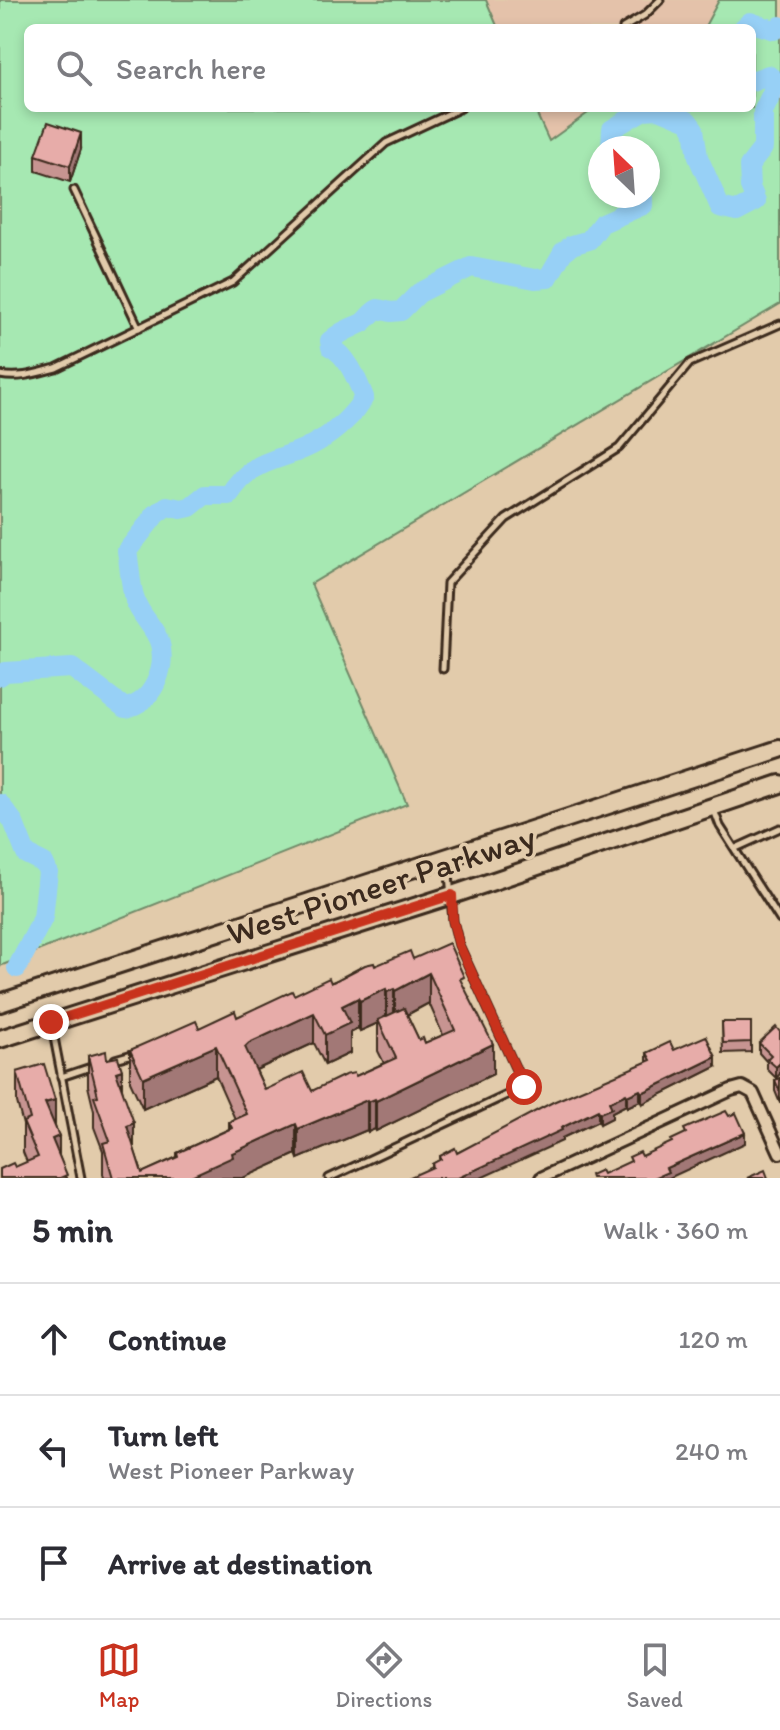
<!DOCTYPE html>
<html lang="en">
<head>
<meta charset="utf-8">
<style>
  :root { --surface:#fff; --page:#f2f2f3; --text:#2b2b33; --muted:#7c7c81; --line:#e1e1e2; --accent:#c8321e }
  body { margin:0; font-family:Itim,sans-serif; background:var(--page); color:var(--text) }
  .compass { position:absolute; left:588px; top:136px; width:72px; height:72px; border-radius:50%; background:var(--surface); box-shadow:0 4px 12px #0003; rotate:335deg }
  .stop { position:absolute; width:24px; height:24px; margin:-18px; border:6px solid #c8321e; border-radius:50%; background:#fff }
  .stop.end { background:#c8321e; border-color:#fff; box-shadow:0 2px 8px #0008 }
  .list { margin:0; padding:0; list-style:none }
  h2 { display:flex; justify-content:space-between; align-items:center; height:104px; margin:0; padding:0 32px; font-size:34px }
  h2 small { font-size:26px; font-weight:400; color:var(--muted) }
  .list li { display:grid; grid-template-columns:52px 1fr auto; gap:24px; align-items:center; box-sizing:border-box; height:112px; padding:0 32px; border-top:2px solid var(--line) }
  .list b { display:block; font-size:30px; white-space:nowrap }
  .list p { margin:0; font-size:26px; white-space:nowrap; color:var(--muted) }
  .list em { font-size:26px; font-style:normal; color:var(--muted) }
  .icon { flex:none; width:44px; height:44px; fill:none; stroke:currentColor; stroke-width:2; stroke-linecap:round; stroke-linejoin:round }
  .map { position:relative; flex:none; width:780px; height:1178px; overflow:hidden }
  .search { position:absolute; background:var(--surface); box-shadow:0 4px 12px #0003; left:24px; right:24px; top:24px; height:88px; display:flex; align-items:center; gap:20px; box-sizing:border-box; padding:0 28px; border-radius:12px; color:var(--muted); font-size:30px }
  .sheet { height:440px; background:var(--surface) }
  nav { display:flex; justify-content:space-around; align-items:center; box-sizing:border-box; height:112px; border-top:2px solid var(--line); background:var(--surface); font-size:22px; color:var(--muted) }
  nav a { display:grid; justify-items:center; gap:4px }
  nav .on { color:var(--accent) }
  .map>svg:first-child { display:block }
  .built { fill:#e4c2aa }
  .green { fill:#a6e8b2; stroke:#708968; stroke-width:2; fill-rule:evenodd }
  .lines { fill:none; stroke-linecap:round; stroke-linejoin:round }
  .river { stroke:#97d0f6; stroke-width:20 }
  .service-casing { stroke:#3b2a1e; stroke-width:11 }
  .minor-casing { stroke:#3b2a1e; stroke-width:16 }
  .primary-casing { stroke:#3b2a1e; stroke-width:22 }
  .service { stroke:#e2cbab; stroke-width:5 }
  .minor { stroke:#e2cbab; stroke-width:10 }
  .primary { stroke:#e2cbab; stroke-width:16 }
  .wall { fill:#c79491; stroke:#3b2a1e; stroke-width:2; fill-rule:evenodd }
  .shaded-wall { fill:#a27876; stroke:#3b2a1e; stroke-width:2 }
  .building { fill:#e7aca9; stroke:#3b2a1e; stroke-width:2; fill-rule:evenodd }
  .route { stroke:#c8321e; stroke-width:10 }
  .labels { text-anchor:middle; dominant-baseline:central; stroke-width:7; stroke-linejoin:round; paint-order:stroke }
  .street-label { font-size:34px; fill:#3b2a1e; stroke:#e2cbab }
</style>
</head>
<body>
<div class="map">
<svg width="780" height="1178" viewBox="0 0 780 1178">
  <rect width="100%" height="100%" fill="#e2cbab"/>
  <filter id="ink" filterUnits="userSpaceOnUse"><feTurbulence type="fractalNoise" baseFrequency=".0125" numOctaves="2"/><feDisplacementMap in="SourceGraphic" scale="16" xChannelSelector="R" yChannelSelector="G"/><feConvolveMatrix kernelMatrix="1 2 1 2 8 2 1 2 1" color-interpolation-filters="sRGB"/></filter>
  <g filter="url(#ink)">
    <!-- built -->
    <g class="built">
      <path d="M486,0h233l-15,28h-206z"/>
      <path d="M534,108h61l-46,33z"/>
    </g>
    <!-- green -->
    <path class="green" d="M0,0h486l12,28h-470v80h506l15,33 46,-33h157v-80h-48l15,-28h61v304l-469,280 96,220 -407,162zM600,148h48v48h-48z"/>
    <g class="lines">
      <!-- river -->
      <g class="river">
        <path d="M743,28l7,-6 24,8 6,-4"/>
        <path d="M620,148l-9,-4 1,-15 32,-19 15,-1 29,12 6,8 4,28 22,50 17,4 19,-10 -6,-14 -1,-21 14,-18v-36l14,-30 -9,-7 -16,6"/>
        <path d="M0,676l5,-4 67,-4 53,40c27,-4 42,-39 35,-64 -4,-16 -20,-28 -25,-44 -5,-15 -5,-33 -8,-49l29,-37 11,-8 14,3 9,-2 15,-12h24c26,-41 55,-32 90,-54 16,-9 37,-28 45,-44 -7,-17 -16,-41 -33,-50l-1,-6c11,-10 19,-12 32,-18 6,-4 8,-10 16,-14l13,3 10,-1 18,-18 52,-26 64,12 13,-1 15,-26 9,-7 17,-5 13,-17 41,-18v-7l-3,-2"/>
        <path d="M0,804l13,17 13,33 18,9 4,9 -5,46 -26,50"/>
      </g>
      <defs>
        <g id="service">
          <path d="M623,28l22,-13 15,-15"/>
          <path d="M74,190l65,138"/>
          <path d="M0,375c20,4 37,-2 56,-7l177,-86 153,-139 75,-35"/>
          <path d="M443,669l4,-86 59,-64 113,-71 71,-85 90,-39"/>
          <path d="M714,810l6,16 60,94"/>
          <path d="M736,848l44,-20"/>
          <path d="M52,1027l29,151"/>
          <path d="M115,1059l21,-6"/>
          <path d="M61,1077l33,-11"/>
          <path d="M329,1178l195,-91 -65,-142 -6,-24 -5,-59"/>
        </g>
        <path id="minor" d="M541,1178l190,-88 11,-3 11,6 27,60"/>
        <g id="primary">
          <path d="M0,1003l780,-254"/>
          <path d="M0,1039l452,-144 328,-111"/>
        </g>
      </defs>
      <!-- service casing -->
      <use href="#service" class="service-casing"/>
      <!-- minor casing -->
      <use href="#minor" class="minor-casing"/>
      <!-- primary casing -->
      <use href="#primary" class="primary-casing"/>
      <!-- service -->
      <use href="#service" class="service"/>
      <!-- minor -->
      <use href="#minor" class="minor"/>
      <!-- primary -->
      <use href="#primary" class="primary"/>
    </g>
    <!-- wall -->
    <g class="wall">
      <path d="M81,149l-11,33 -34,-11v-16z"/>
      <path d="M413,959l51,28 29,87 -117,57 -1,-2 -7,3 -1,-2 -69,29 -2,-5 -53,24h-139l-1,-4v-23l-9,-24v-16l-6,-25v-30l19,3 15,29 12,60 8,25 35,-16v-4l52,-24v-7l6,-3 -19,-43 -73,33 -13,-28v-31l107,-33 138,-51zM429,1003l14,32 -18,8 -6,-3 -12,-25zM378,1023v28l6,12 -28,13 -44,15 -47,-1 -9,-20 58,-27 11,22 25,-12v-21l8,-4 2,3z"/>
      <path d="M722,1022h29v30l-28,1z"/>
      <path d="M780,1032l-4,46 -9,-9v-7l-8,-9v-10z"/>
      <path d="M674,1050l42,17 -74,37 -2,-3 -13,6 -1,-2 -14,7v6l-12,6 -2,-3 -36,17v3l-130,26v-3l8,-4v-4l17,-3 190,-91v-9z"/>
      <path d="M17,1072l38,54 4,30 8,22 -40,-16 -4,-10v-27l-6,-23z"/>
      <path d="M780,1078v25l-5,-12v-11z"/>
    </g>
    <!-- shaded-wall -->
    <g class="shaded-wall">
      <path d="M81,133v16l-11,33v-16z"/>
      <path d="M429,973v30l-34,18v-30z"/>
      <path d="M386,989v30l-8,1v3l-18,8v-30z"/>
      <path d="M394,989v30l-7,3v-30z"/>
      <path d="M358,998v30l-8,4v21l-25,12v-30l17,-29z"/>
      <path d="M314,1013v30l-65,30 -4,-26 4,-4z"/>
      <path d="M493,1044v30l-117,57v-30z"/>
      <path d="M216,1046v30l-73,33v-31z"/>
      <path d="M716,1057v10l-74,37v-11z"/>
      <path d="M780,1063v11l-4,4v-11z"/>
      <path d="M122,1070v31l-6,-29z"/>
      <path d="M640,1090v11l-13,6v-11z"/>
      <path d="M626,1094v11l-14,7v6l-12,6v-11l9,-11z"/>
      <path d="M375,1099v30l-7,3v-30z"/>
      <path d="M55,1100v30l-10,-27z"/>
      <path d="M367,1100v30l-69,29v-30z"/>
      <path d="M598,1110v11l-36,17v3l-81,37h-23z"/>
      <path d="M134,1123v30l-7,-27z"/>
      <path d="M296,1124v30l-53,24h-54v-1l43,-24z"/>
      <path d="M745,1133v10l-76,35h-15l12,-10z"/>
      <path d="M59,1136v31l-7,-28z"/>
    </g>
    <!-- building -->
    <g class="building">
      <path d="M48,122l33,11 -11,33 -34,-11z"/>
      <path d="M449,943l15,34 -4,2 33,65 -117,57 -1,-2 -7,3 -1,-2 -69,29 -2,-5 -64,29 1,4 -44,20v1h-76l-10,-35 7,-2 -16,-44 4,-1 -10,-40 18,-5 1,8 11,-2 4,13 -6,2 18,51 -7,3 15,47 36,-16 -1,-4 55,-25 -3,-6 18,-8 -31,-68 -73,32 -13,-28 66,-29 3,7 36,-17 2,6 55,-26 2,4 35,-17 2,5 34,-18 9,-2 1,3 35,-15 3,8zM429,973l26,57 -30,13 -2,-5 -4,2 -15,-32 -26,12 18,38 -40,18 -2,-3 -9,2 -33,16 -9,-19 -38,18 -20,-43 4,-4 65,-30 11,22 25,-12 -8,-17 16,-8 2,3 26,-12 1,3 7,-3 1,2z"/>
      <path d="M722,1022h29v20l-28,1z"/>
      <path d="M776,1027l4,5v31l-4,4 -9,-8 4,-4 -12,-12z"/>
      <path d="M706,1036l10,21 -74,36 -2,-3 -13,6 -1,-2 -17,8 3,6 -12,5 -2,-3 -37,18 1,2 -104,48h-50l25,-11 -1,-3 9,-5 -1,-3 15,-8 2,5 96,-51 98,-42 -4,-7 23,-11 4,8z"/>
      <path d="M44,1064l11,36 -10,3 14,33 -7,3 15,36 -7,3h-60v-9l13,-6 2,4 23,-10 -15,-35 7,-3 -13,-47z"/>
      <path d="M780,1078v14l-5,-12z"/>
      <path d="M726,1111l3,5 7,-3 9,20 -79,35 2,4 -14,6h-63l-1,-3 11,-5 2,4 28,-13 -2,-4 11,-5 2,4 30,-14 -1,-2 15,-7 -2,-4z"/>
      <path d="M765,1170l3,8h-21z"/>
    </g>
  </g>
  <g class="lines" filter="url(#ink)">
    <!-- route -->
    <path class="route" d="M51,1022l401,-127 1,26 6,24 65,142"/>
  </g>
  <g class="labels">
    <!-- street labels -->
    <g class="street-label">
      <text transform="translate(381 885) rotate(-18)">West Pioneer Parkway</text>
    </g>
  </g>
</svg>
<svg class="compass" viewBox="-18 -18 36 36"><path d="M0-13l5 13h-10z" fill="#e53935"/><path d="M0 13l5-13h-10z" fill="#7c7c81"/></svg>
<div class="stop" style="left:524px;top:1087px"></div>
<div class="stop end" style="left:51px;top:1022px"></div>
<div class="search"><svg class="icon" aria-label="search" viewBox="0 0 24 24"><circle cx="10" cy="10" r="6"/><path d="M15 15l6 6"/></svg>Search here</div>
</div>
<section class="sheet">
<h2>5 min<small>Walk · 360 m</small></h2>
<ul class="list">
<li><svg class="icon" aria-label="ahead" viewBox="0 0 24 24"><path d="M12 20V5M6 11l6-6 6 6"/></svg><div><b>Continue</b></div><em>120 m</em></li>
<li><svg class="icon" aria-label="left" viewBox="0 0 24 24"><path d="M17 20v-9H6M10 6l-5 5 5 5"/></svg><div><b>Turn left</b><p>West Pioneer Parkway</p></div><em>240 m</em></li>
<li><svg class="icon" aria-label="arrive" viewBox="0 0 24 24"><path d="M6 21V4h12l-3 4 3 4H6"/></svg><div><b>Arrive at destination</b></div></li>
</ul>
</section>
<nav>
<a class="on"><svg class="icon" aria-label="map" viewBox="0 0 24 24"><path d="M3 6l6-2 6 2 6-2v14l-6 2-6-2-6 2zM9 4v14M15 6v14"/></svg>Map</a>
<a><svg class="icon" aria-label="directions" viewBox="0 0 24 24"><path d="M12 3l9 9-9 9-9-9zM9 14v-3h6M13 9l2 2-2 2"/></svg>Directions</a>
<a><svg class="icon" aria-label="saved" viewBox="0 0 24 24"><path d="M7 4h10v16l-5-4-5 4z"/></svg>Saved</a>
</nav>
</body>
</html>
